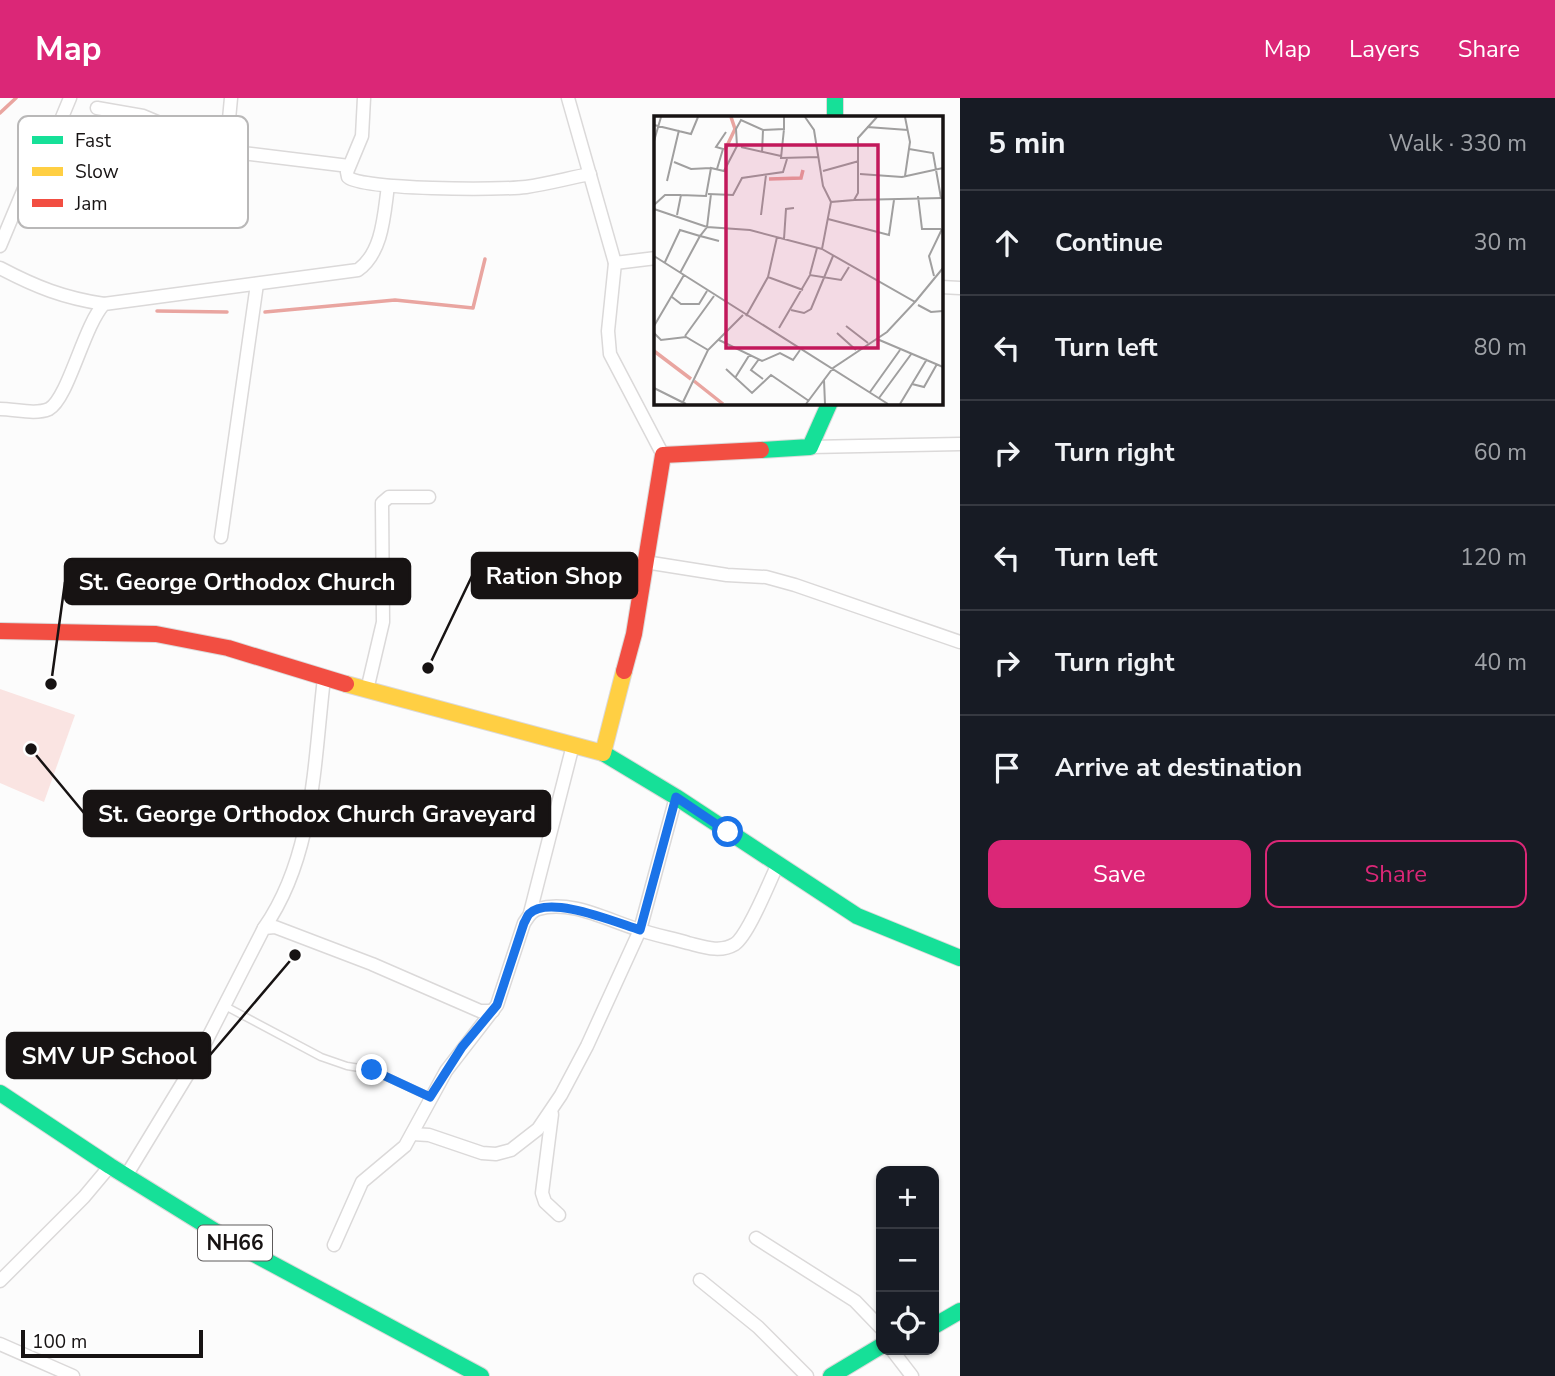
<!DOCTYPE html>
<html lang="en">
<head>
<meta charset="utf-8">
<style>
  :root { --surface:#171b24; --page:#242831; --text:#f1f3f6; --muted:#9ea1a6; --line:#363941; --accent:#db2777 }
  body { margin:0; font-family:"Nunito Sans",sans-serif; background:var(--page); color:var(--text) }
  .controls { position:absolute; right:21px; bottom:21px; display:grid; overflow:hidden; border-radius:14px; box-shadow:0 2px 5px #0004 }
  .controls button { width:63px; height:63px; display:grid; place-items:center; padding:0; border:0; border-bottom:2px solid var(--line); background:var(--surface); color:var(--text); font:35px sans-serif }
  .scale { position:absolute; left:21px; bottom:18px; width:182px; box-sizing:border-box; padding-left:7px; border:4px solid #171313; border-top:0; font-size:19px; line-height:24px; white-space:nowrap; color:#171313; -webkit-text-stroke:5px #fff; paint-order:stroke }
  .stop { position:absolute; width:21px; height:21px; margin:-16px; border:5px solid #1a73e8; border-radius:50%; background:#fff }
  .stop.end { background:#1a73e8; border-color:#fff; box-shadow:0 2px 7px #0008 }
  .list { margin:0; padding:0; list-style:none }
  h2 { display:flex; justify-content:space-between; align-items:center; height:91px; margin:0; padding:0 28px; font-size:30px }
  h2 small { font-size:23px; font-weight:400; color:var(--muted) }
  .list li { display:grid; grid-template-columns:46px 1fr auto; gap:21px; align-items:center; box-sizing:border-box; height:105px; padding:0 28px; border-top:2px solid var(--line) }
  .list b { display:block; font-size:26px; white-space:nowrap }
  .list em { font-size:23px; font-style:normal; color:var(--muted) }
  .actions { display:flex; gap:14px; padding:21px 28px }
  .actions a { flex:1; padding:16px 0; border:2px solid var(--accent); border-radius:14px; text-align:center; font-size:24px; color:var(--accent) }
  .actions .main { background:var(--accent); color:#fff }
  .icon { flex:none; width:38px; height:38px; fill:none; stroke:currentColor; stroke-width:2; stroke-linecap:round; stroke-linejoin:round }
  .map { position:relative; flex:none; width:960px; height:1278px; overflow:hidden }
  header { display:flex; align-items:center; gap:42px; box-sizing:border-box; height:98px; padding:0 35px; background:var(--accent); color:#fff }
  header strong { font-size:33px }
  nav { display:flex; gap:38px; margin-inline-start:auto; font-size:24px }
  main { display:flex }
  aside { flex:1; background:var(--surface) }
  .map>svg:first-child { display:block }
  .green { fill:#fae4e2 }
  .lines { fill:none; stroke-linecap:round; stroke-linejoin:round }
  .stream { stroke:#e9a5a0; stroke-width:3.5 }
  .lane-casing { stroke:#dbd9d9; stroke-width:9 }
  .street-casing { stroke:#dbd9d9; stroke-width:15 }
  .fast-casing { stroke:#dbd9d9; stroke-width:18 }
  .slow-casing { stroke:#dbd9d9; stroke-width:18 }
  .jam-casing { stroke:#dbd9d9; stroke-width:18 }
  .lane { stroke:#fff; stroke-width:6 }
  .street { stroke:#fff; stroke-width:12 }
  .fast { stroke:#16e098; stroke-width:16 }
  .slow { stroke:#ffcf43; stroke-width:16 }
  .jam { stroke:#f24e42; stroke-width:16 }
  .route { stroke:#1a73e8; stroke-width:9 }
  .labels { text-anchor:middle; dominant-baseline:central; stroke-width:5; stroke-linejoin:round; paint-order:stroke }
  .shield { fill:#fff; stroke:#5d5a5a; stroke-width:2 }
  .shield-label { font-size:21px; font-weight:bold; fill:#171313 }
  .inset-river { fill:none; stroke:#e9a5a0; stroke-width:3.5 }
  .inset-road { fill:none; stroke:#a09f9f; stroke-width:2 }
  .view { fill:#c2185b; fill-opacity:0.15; stroke:#c2185b; stroke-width:3.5 }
  .inset-edge { fill:none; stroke:#171313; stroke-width:3.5 }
  .key { fill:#fff; stroke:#b9b8b8; stroke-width:2 }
  .key-label { font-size:19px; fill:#171313 }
  .leader { fill:none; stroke:#171313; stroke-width:2.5 }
  .callout-dot { fill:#171313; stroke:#fff; stroke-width:2.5 }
  .callout { fill:#171313; stroke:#171313; stroke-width:2.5 }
  .callout-label { font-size:24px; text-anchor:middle; font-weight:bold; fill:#fff }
</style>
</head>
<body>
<header>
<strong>Map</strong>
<nav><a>Map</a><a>Layers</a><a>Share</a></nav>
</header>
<main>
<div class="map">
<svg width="960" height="1278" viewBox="0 0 960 1278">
  <rect width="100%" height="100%" fill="#fcfcfc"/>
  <!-- green -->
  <path class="green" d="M0,591l75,26 -31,87 -44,-19z"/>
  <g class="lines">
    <!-- stream -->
    <g class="stream">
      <path d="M0,15l16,-15"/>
      <path d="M157,213l70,1"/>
      <path d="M265,214l130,-12 78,8 12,-49"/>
    </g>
    <defs>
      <path id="lane" d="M225,908l96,51 26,9 25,4 58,27"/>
      <g id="street">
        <path d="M364,0l-2,38 -15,36 1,5c11,13 155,13 178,10 21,-3 43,-9 64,-13"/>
        <path d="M568,0l47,165 -7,68 2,23 53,101"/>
        <path d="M97,10l46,8 83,35 123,15"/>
        <path d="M226,53l5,-53"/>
        <path d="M0,148l31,-74 27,-45 12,-29"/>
        <path d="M615,165l41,-5"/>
        <path d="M0,170c36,19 64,30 104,36"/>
        <path d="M941,189l19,1"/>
        <path d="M0,311c15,0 35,6 49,0 19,-10 35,-84 55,-105l254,-34c25,-18 26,-56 30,-84"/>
        <path d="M810,349l150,-3"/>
        <path d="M221,439l36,-253"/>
        <path d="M645,464l82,13 39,2 29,8 165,57"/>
        <path d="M367,592l16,-68 -1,-119 7,-6h40"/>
        <path d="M530,815l43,-168"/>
        <path d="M264,830c50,-72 50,-165 60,-250"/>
        <path d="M552,1016l-10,79 3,9 14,13"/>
        <path d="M412,1036l17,1 53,18 14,1 15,-4 27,-21 23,-34 26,-49 53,-116 36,-133"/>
        <path d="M126,1078l70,-115 68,-133 11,-1 97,37 108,47h13"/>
        <path d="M756,1140l99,63 26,27"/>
        <path d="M334,1147l28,-63 43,-36 41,-75 51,-66 27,-82c4,-6 7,-12 14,-14 32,-10 69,11 99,20 17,6 34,9 51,14 16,4 32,10 47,1 14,-10 34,-62 43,-80"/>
        <path d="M700,1182l58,47 49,49"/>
        <path d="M0,1183l84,-84 26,-31"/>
        <path d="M0,1246l73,32"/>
        <path d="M892,1252l20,26"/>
      </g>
      <g id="fast">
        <path d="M835,0v19"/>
        <path d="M761,352l49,-3 20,-45"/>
        <path d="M603,655l73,44 181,119 103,42"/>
        <path d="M0,995l110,73 129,80 242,130"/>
        <path d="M934,1228l26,-15"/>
        <path d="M831,1278l50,-30"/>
      </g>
      <path id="slow" d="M346,586l257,69 21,-82"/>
      <g id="jam">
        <path d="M0,533l156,3 72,14 118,36"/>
        <path d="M624,573l10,-37 29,-179 98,-5"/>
      </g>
    </defs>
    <!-- lane casing -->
    <use href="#lane" class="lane-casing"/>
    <!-- street casing -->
    <use href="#street" class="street-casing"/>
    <!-- fast casing -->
    <use href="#fast" class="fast-casing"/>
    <!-- slow casing -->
    <use href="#slow" class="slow-casing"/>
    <!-- jam casing -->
    <use href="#jam" class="jam-casing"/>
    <!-- lane -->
    <use href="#lane" class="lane"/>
    <!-- street -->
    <use href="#street" class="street"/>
    <!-- fast -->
    <use href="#fast" class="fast"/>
    <!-- slow -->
    <use href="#slow" class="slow"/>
    <!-- jam -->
    <use href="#jam" class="jam"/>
  </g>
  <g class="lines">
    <!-- route -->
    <path class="route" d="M372,972l58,27 32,-50 35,-42 27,-82c2,-3 3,-7 5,-9 20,-20 88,9 111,16l36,-133 52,35"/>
  </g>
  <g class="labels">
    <!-- shield labels -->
    <rect class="shield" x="198" y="1127.5" width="74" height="35" rx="5"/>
    <g class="shield-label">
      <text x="235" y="1145">NH66</text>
    </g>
  </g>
  <!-- overview -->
  <g transform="translate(654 18)">
    <rect width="289" height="289" fill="#fcfcfc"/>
    <path class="inset-river" d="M71,34l10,-21 -4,-12M115,63l32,-1 2,-8M0,235l37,28M40,265l29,23"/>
    <path class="inset-road" d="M151,1l9,13 9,56 8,16M0,9l37,9 7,-17M213,11l41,3M130,13l-3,29 38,-1M0,25l7,-24M87,31l40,9M255,33l24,4 8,45M108,37l1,-23M20,46l17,7 20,-1M63,53l6,-20 -7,-2 10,-15M169,55l36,-10M206,58l42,3 41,-9M251,60l5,-34 -5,-25M13,65l12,-51M54,78l25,1 9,-17 41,-6 4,-13M264,80l4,33h19M200,84l89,-2M0,89l11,-10h16M0,93l53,18 43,3 72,19 9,-47 23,-2 4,-7v-55l19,-21M23,99l4,-20 25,1 5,-28 13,3 13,-25 -1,-17 5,-9 22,10 21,-1v-12M107,99l5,-40M174,103l61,16 5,-35M130,123l2,-30 8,-1M0,140l234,148M11,146l15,-32 20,6 7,-9 4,-33M26,157l20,-37 19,5M156,158l7,-26M280,160l-5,-20 13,-27M114,161l9,-40M18,181l9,7h18l8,-13M261,186l28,-34M264,189l13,7 12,-1M137,194l13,3 7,-4 22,-53M92,200l22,-39 35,13M0,210l30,-51M192,210l22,17M125,212l31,-53 31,5 8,-13M0,217l7,7 25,-3 22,13M183,217l19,17M31,220l29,-40M223,223l66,28M65,224l43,21 18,-8 13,7 7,-10M105,243l-8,11 12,9M72,253l26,24 19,-18 38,26M81,262l15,-24M170,264l1,24M258,268l12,3 13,-23M0,272l32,16M216,276l30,-42M225,282l33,-45M29,286l25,-52 35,-35M152,288l27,-36 54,-36 28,-30 -93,-53M246,288l27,-45"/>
    <path class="view" d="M72,29h152v203h-152z"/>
    <rect width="289" height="289" class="inset-edge"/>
  </g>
  <!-- legend -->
  <rect x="18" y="18" width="230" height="112" rx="10" class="key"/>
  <rect x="32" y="38" width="31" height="8" fill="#16e098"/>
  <rect x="32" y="69" width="31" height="9" fill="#ffcf43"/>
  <rect x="32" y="101" width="31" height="8" fill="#f24e42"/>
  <g class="key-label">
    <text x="75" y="49">Fast</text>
    <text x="75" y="80">Slow</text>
    <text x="75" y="112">Jam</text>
  </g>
  <!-- callouts -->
  <path class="leader" d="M428 570L472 478M51 586L65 484M31 651L84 715M295 857L210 957"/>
  <g class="callout-dot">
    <circle cx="428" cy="570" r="7"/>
    <circle cx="51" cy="586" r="7"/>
    <circle cx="31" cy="651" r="7"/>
    <circle cx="295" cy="857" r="7"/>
  </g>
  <g class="callout">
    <rect x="472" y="455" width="165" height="45" rx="7"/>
    <rect x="65" y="461" width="345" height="45" rx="7"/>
    <rect x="84" y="693" width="466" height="45" rx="7"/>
    <rect x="7" y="935" width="203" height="45" rx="7"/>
  </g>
  <g class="callout-label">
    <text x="554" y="486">Ration Shop</text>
    <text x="237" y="492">St. George Orthodox Church</text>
    <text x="317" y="724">St. George Orthodox Church Graveyard</text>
    <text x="109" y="966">SMV UP School</text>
  </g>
</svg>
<div class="controls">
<button>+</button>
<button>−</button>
<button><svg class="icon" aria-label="locate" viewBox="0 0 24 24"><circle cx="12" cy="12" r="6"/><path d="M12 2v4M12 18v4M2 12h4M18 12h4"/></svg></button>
</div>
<div class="scale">100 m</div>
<div class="stop" style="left:728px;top:734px"></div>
<div class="stop end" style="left:372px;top:972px"></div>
</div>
<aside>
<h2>5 min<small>Walk · 330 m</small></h2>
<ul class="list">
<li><svg class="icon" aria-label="ahead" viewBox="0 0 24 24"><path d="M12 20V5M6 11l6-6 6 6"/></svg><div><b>Continue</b></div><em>30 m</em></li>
<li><svg class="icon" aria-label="left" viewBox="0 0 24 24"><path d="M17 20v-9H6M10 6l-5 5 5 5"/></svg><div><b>Turn left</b></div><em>80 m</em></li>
<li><svg class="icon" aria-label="right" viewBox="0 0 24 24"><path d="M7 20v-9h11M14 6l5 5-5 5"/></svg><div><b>Turn right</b></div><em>60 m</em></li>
<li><svg class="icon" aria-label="left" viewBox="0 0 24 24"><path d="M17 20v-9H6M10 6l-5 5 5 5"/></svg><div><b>Turn left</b></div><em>120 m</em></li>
<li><svg class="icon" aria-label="right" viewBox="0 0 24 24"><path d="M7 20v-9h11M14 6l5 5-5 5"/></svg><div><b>Turn right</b></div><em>40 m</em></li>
<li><svg class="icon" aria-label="arrive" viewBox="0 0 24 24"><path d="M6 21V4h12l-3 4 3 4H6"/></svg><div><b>Arrive at destination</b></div></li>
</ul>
<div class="actions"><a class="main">Save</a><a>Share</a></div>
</aside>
</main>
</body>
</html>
